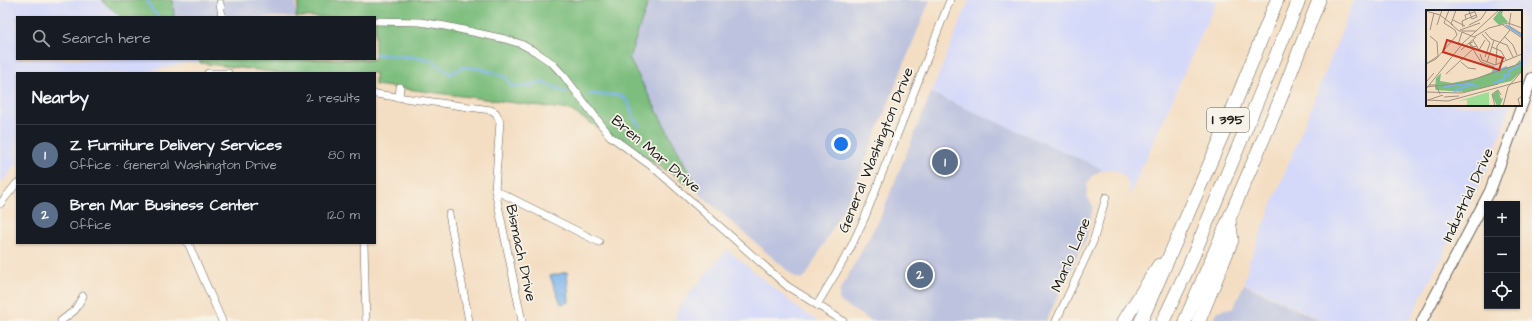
<!DOCTYPE html>
<html lang="en">
<head>
<meta charset="utf-8">
<style>
  :root { --surface:#171b24; --page:#20242c; --text:#f1f3f6; --muted:#9ea1a6; --line:#363941; --accent:#8c9099 }
  body { margin:0; font-family:"Architects Daughter",sans-serif; background:var(--page); color:var(--text) }
  .controls { position:absolute; right:12px; bottom:12px; display:grid; overflow:hidden; border-radius:0px; box-shadow:0 1px 3px #0004 }
  .controls button { width:36px; height:36px; display:grid; place-items:center; padding:0; border:0; border-bottom:1px solid var(--line); background:var(--surface); color:var(--text); font:20px sans-serif }
  .you { position:absolute; left:841px; top:144px; width:14px; height:14px; margin:-10px; border:3px solid #fff; border-radius:50%; background:#1a73e8; box-shadow:0 0 0 6px #1a73e833 }
  .badge { display:grid; place-items:center; width:26px; height:26px; border-radius:50%; background:var(--accent); color:#fff; font-size:13px; font-weight:700 }
  .pin { position:absolute; translate:-50% -50%; border:2px solid #fff; box-shadow:0 1px 4px #0006 }
  .list { margin:0; padding:0; list-style:none }
  h2 { display:flex; justify-content:space-between; align-items:center; height:52px; margin:0; padding:0 16px; font-size:17px }
  h2 small { font-size:13px; font-weight:400; color:var(--muted) }
  .list li { display:grid; grid-template-columns:26px 1fr auto; gap:12px; align-items:center; box-sizing:border-box; height:60px; padding:0 16px; border-top:1px solid var(--line) }
  .list b { display:block; font-size:15px; white-space:nowrap }
  .list p { margin:0; font-size:13px; white-space:nowrap; color:var(--muted) }
  .list em { font-size:13px; font-style:normal; color:var(--muted) }
  .icon { flex:none; width:22px; height:22px; fill:none; stroke:currentColor; stroke-width:2; stroke-linecap:round; stroke-linejoin:round }
  .map { position:relative; flex:none; width:1532px; height:321px; overflow:hidden }
  .search { position:absolute; background:var(--surface); box-shadow:0 1px 3px #0004; left:16px; top:16px; width:360px; height:44px; display:flex; align-items:center; gap:10px; box-sizing:border-box; padding:0 14px; border-radius:0px; color:var(--muted); font-size:15px }
  .panel { position:absolute; background:var(--surface); box-shadow:0 1px 3px #0004; left:16px; top:72px; width:360px; height:172px; border-radius:0px }
  .map>svg:first-child { display:block }
  .built { fill:#d4d8f9 }
  .industrial { fill:#bdc3de }
  .forest { fill:#7dbd7e; stroke:#4c6c4d }
  .water { fill:#79b3ea; stroke:#4a6883 }
  .lines { fill:none; stroke-linecap:round; stroke-linejoin:round }
  .stream { stroke:#79b3ea; stroke-width:2.5 }
  .street-casing { stroke:#686056; stroke-width:8 }
  .secondary-casing { stroke:#686056; stroke-width:12 }
  .highway-casing { stroke:#686056; stroke-width:14 }
  .street { stroke:#fff; stroke-width:7 }
  .secondary { stroke:#fff; stroke-width:10 }
  .highway { stroke:#fff; stroke-width:13 }
  .labels { text-anchor:middle; dominant-baseline:central; stroke-width:3.5; stroke-linejoin:round; paint-order:stroke }
  .shield { fill:#f7f3e8; stroke:#5e5c59; stroke-width:1 }
  .shield-label { font-size:14px; font-weight:bold; fill:#1c1c1c }
  .street-label { font-size:15px; fill:#1c1c1c; stroke:#f7f3e8 }
  .inset-river { fill:none; stroke:#79b3ea; stroke-width:2 }
  .inset-road { fill:none; stroke:#9e9080; stroke-width:1 }
  .view { fill:#c8321e; fill-opacity:0.15; stroke:#c8321e; stroke-width:2 }
  .inset-edge { fill:none; stroke:#1c1c1c; stroke-width:2 }
</style>
</head>
<body>
<div class="map">
<svg width="1532" height="321" viewBox="0 0 1532 321">
  <rect width="100%" height="100%" fill="#f7f3e8"/>
  <filter id="ink" filterUnits="userSpaceOnUse"><feTurbulence type="fractalNoise" baseFrequency=".025" numOctaves="2"/><feDisplacementMap in="SourceGraphic" scale="8" xChannelSelector="R" yChannelSelector="G"/><feConvolveMatrix kernelMatrix="1 2 1 2 8 2 1 2 1" color-interpolation-filters="sRGB"/></filter>
  <filter id="wash" filterUnits="userSpaceOnUse"><feTurbulence type="fractalNoise" baseFrequency=".012" numOctaves="4" result="noise"/><feDisplacementMap in="SourceGraphic" scale="16" xChannelSelector="R" yChannelSelector="G"/><feGaussianBlur stdDeviation="0.9" result="paint"/><feColorMatrix in="noise" values="0 0 0 0 0 0 0 0 0 0 0 0 0 0 0 0 0 1.4 0 .05"/><feComposite in="paint" operator="in"/></filter>
  <g filter="url(#wash)">
    <rect width="100%" height="100%" fill="#f4dec3"/>
    <!-- built -->
    <g class="built">
      <path d="M3,0h124l13,17h-123v42h198l13,2 -42,2 -44,10h-125v91l-17,21v-183z"/>
      <path d="M969,0h248l-88,196v-11l-5,-9 -11,-7 -11,1 -7,-4 -164,-73z"/>
      <path d="M1354,0h178v48l-11,30v-67h-94v94h84l-21,58 -81,158h-86l-79,-38 5,-21z"/>
      <path d="M727,249l75,62 16,10h-144l4,-14z"/>
    </g>
    <!-- industrial -->
    <g class="industrial">
      <path d="M127,0h169v17h-156z"/>
      <path d="M545,0h385l-78,193 -46,83 -5,3 -6,-2 -100,-87z"/>
      <path d="M931,93l165,73 6,4 -10,6 -5,9v11l6,10 -6,30 -41,85h-175l-29,-18 -3,-5 1,-8 40,-72z"/>
      <path d="M1244,284l77,37h-108l5,-10 16,-4z"/>
    </g>
    <!-- forest -->
    <g class="forest">
      <path d="M101,0h72l1,17h-53z"/>
      <path d="M299,0h350l-20,58 70,133 -129,-81 -195,-25v-12h-95l-80,-10 -1,-4h176v-42h-79z"/>
    </g>
    <!-- water -->
    <path class="water" d="M567,272l2,30 -8,2 -11,-28z"/>
    <g class="lines">
      <!-- stream -->
      <g class="stream">
        <path d="M147,0l3,7 8,10"/>
        <path d="M375,54l48,4 10,3 18,13 12,-7 19,2 24,8 5,9h17l12,-4 26,10"/>
        <path d="M590,94l30,1 8,7 6,16 6,8"/>
      </g>
    </g>
  </g>
  <g filter="url(#ink)">
    <g class="lines">
      <defs>
        <g id="street">
          <path d="M220,3l2,14"/>
          <path d="M375,21l45,1 25,4 60,13 16,5 15,8 16,11 12,13 46,60 44,32 133,118 56,35"/>
          <path d="M208,73h20"/>
          <path d="M375,94l116,16 5,3 4,9 -5,68 104,52"/>
          <path d="M399,97l1,-10"/>
          <path d="M495,190l27,131"/>
          <path d="M0,204l17,-21"/>
          <path d="M449,214l20,107"/>
          <path d="M188,243l34,78"/>
          <path d="M364,243l2,78"/>
          <path d="M817,305l32,-54 16,-34 85,-217"/>
          <path d="M61,321l14,-11 8,-14"/>
          <path d="M1056,321l37,-79 13,-45"/>
        </g>
        <path id="secondary" d="M1422,321l68,-130 42,-113"/>
        <g id="highway">
          <path d="M1124,321l35,-56"/>
          <path d="M1141,321l80,-183 56,-138"/>
          <path d="M1163,321l26,-55 110,-266"/>
          <path d="M1185,321l95,-221 39,-100"/>
          <path d="M1199,321l33,-81 -3,-20"/>
        </g>
      </defs>
      <!-- street casing -->
      <use href="#street" class="street-casing"/>
      <!-- secondary casing -->
      <use href="#secondary" class="secondary-casing"/>
      <!-- highway casing -->
      <use href="#highway" class="highway-casing"/>
      <!-- street -->
      <use href="#street" class="street"/>
      <!-- secondary -->
      <use href="#secondary" class="secondary"/>
      <!-- highway -->
      <use href="#highway" class="highway"/>
    </g>
  </g>
  <g class="labels">
    <!-- shield labels -->
    <rect class="shield" x="1207" y="108" width="42" height="24" rx="3"/>
    <g class="shield-label">
      <text x="1228" y="120">I 395</text>
    </g>
    <!-- street labels -->
    <g class="street-label">
      <text transform="translate(876 150) rotate(-68)">General Washington Drive</text>
      <text transform="translate(656 154) rotate(40)">Bren Mar Drive</text>
      <text transform="translate(1468 195) rotate(-65)">Industrial Drive</text>
      <text transform="translate(521 253) rotate(78)">Bismach Drive</text>
      <text transform="translate(1071 255) rotate(-67)">Marlo Lane</text>
    </g>
  </g>
  <!-- overview -->
  <g transform="translate(1426 10)">
    <rect width="96" height="96" fill="#f4dec3"/>
    <path d="M63,82v14h-22v-6l-9,1z" fill="#9cde95"/>
    <path d="M74,0h3l-1,5 6,7 -9,3 -6,-6zM94,50l2,11 -11,10 -46,11 -29,-2 -1,-2 1,-10 5,-5 -1,8 12,2 25,-5 15,-6 1,-5 6,3 16,-5zM72,80l3,9 2,-1 -3,8h-3l-5,-11z" fill="#7dbd7e"/>
    <path class="inset-river" d="M80,15l16,11M68,58l1,4 12,-5M68,73l11,-4 -1,-4 5,1v-5l12,-7 1,-6M18,77l23,-4 5,2M28,81l18,-7 5,3"/>
    <path class="inset-road" d="M0,1l14,4 13,10M43,1l3,8 5,-2 -3,-7M85,3l-2,13 13,8M40,9l-1,-4 9,-3M27,10l12,6M25,14l5,-14M25,14l8,7h17M11,15l5,-15M43,15l12,-6 6,-9M77,15l19,13M37,17l-1,-6 14,-6M4,20l4,-17M34,20l20,-7M36,22l12,5 15,-9 19,-5 14,5M59,22l6,7 16,6 6,12M56,24l8,9 -5,14M78,26l9,9 4,10M47,30l6,10 6,-10M47,32l-3,1 3,4 4,-1M43,33l12,19 13,5M32,35l4,-13M66,37l9,4 5,9M35,40l15,-13M54,44l2,6 13,5 27,-11M35,52l7,6 8,1M61,52l7,-22M0,54l10,-5 21,-24 -2,-5 -11,-7 5,-13M0,54l12,-8 -1,-14 -7,-6M70,55l1,-19 13,-16M20,64l27,-25M0,72l8,-9M3,75h7l4,9M0,77l37,-4 59,-20M0,79l37,-46 36,-33M0,82l36,1 36,-9M18,87l15,-1M0,90l22,1 74,-20M2,90l15,-5M69,96l-3,-12 6,-4 3,5M77,96l5,-19 14,-16M94,96l-2,-7 4,-3"/>
    <path class="view" d="M21,30l56,18 -4,12 -56,-18z"/>
    <rect width="96" height="96" class="inset-edge"/>
  </g>
</svg>
<div class="controls">
<button>+</button>
<button>−</button>
<button><svg class="icon" aria-label="locate" viewBox="0 0 24 24"><circle cx="12" cy="12" r="6"/><path d="M12 2v4M12 18v4M2 12h4M18 12h4"/></svg></button>
</div>
<div class="you"></div>
<div class="pin badge" style="left:945px;top:162px;background:#5c6f8a">1</div>
<div class="pin badge" style="left:920px;top:275px;background:#5c6f8a">2</div>
<div class="search"><svg class="icon" aria-label="search" viewBox="0 0 24 24"><circle cx="10" cy="10" r="6"/><path d="M15 15l6 6"/></svg>Search here</div>
<section class="panel">
<h2>Nearby<small>2 results</small></h2>
<ul class="list">
<li><span class="badge" style="background:#5c6f8a">1</span><div><b>Z Furniture Delivery Services</b><p>Office · General Washington Drive</p></div><em>80 m</em></li>
<li><span class="badge" style="background:#5c6f8a">2</span><div><b>Bren Mar Business Center</b><p>Office</p></div><em>120 m</em></li>
</ul>
</section>
</div>
</body>
</html>
